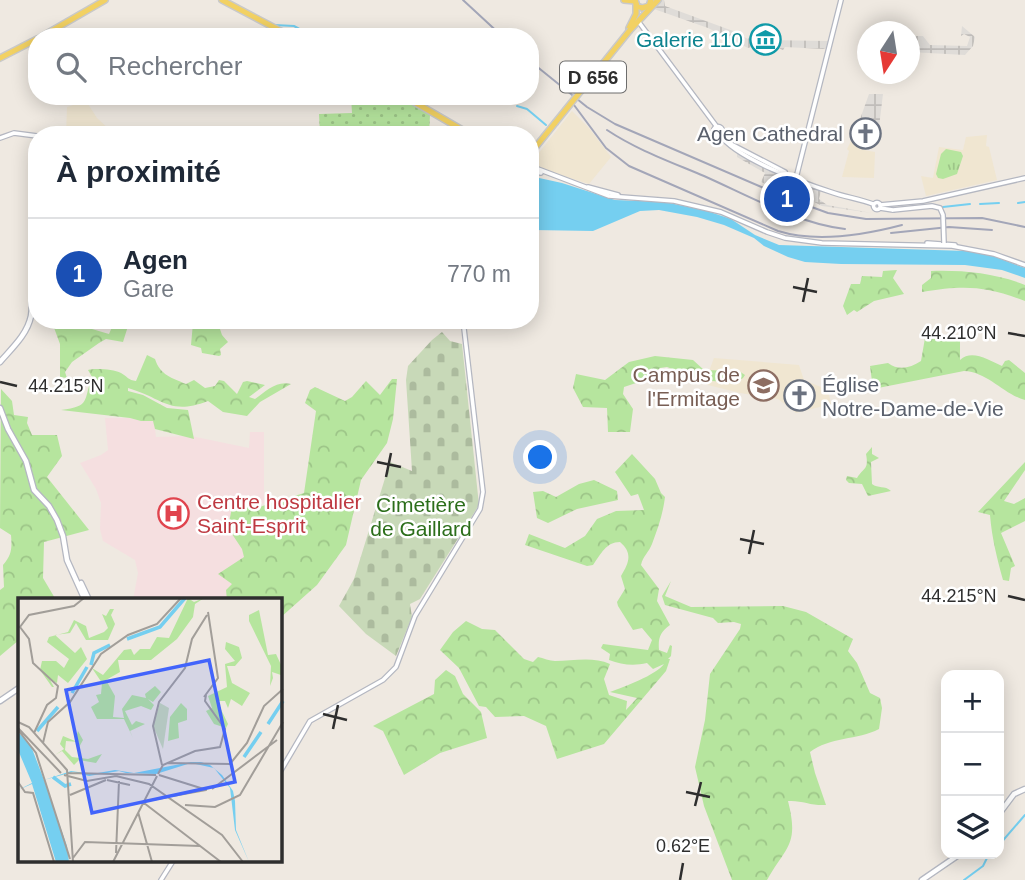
<!DOCTYPE html>
<html lang="fr">
<head>
<meta charset="utf-8">
<style>
  :root { --surface:#fff; --page:#f6f6f7; --text:#1f2937; --muted:#747a83; --line:#e0e1e3; --accent:#db2777 }
  body { margin:0; font-family:Arial,sans-serif; background:var(--page); color:var(--text) }
  .controls { position:absolute; right:21px; bottom:21px; display:grid; overflow:hidden; border-radius:14px; box-shadow:0 4px 18px #0003 }
  .controls button { width:63px; height:63px; display:grid; place-items:center; padding:0; border:0; border-bottom:2px solid var(--line); background:var(--surface); color:var(--text); font:35px sans-serif }
  .compass { position:absolute; left:857px; top:21px; width:63px; height:63px; border-radius:50%; background:var(--surface); box-shadow:0 4px 18px #0003; rotate:192deg }
  .you { position:absolute; left:541px; top:458px; width:24px; height:24px; margin:-18px; border:5px solid #fff; border-radius:50%; background:#1a73e8; box-shadow:0 0 0 10px #1a73e833 }
  .badge { display:grid; place-items:center; width:46px; height:46px; border-radius:50%; background:var(--accent); color:#fff; font-size:23px; font-weight:700 }
  .pin { position:absolute; translate:-50% -50%; border:4px solid #fff; box-shadow:0 2px 7px #0006 }
  .list { margin:0; padding:0; list-style:none }
  h2 { display:flex; justify-content:space-between; align-items:center; height:91px; margin:0; padding:0 28px; font-size:30px }
  h2 small { font-size:23px; font-weight:400; color:var(--muted) }
  .list li { display:grid; grid-template-columns:46px 1fr auto; gap:21px; align-items:center; box-sizing:border-box; height:112px; padding:0 28px; border-top:2px solid var(--line) }
  .list b { display:block; font-size:26px; white-space:nowrap }
  .list p { margin:0; font-size:23px; white-space:nowrap; color:var(--muted) }
  .list em { font-size:23px; font-style:normal; color:var(--muted) }
  .icon { flex:none; width:38px; height:38px; fill:none; stroke:currentColor; stroke-width:2; stroke-linecap:round; stroke-linejoin:round }
  .map { position:relative; flex:none; width:1025px; height:880px; overflow:hidden }
  .search { position:absolute; background:var(--surface); box-shadow:0 4px 18px #0003; left:28px; top:28px; width:511px; height:77px; display:flex; align-items:center; gap:18px; box-sizing:border-box; padding:0 24px; border-radius:28px; color:var(--muted); font-size:26px }
  .panel { position:absolute; background:var(--surface); box-shadow:0 4px 18px #0003; left:28px; top:126px; width:511px; height:203px; border-radius:28px }
  .map>svg:first-child { display:block }
  .education { fill:#f0e6d1 }
  .medical { fill:#f5dfe0 }
  .grass { fill:url(#grass-tufts) }
  .forest { fill:url(#forest-crowns) }
  .cemetery { fill:url(#cemetery-stones) }
  .garden { fill:url(#garden-dots) }
  .plaza { fill:url(#plaza-grid) }
  .water { fill:#75cff0 }
  .lines { fill:none; stroke-linecap:round; stroke-linejoin:round }
  .stream { stroke:#75cff0; stroke-width:2 }
  .tertiary-casing { stroke:#b4b7c1; stroke-width:6 }
  .secondary-casing { stroke:#b4b7c1; stroke-width:7 }
  .primary-casing { stroke:#c9c9c9; stroke-width:8 }
  .tertiary { stroke:#fff; stroke-width:3.5 }
  .secondary { stroke:#fff; stroke-width:4.5 }
  .primary { stroke:#f2d163; stroke-width:5 }
  .rail { stroke:#a3a6b8; stroke-width:2 }
  .tertiary-bridge-casing { stroke:#b4b7c1; stroke-width:6; stroke-linecap:butt }
  .primary-bridge-casing { stroke:#c9c9c9; stroke-width:8; stroke-linecap:butt }
  .tertiary-bridge { stroke:#fff; stroke-width:3.5 }
  .primary-bridge { stroke:#f2d163; stroke-width:5 }
  .ticks { fill:none; stroke:#2e2e2e; stroke-width:2.5 }
  .labels { text-anchor:middle; dominant-baseline:central; stroke-width:5; stroke-linejoin:round; paint-order:stroke }
  .shield { fill:#fff; stroke:#6d6d6d; stroke-width:2 }
  .shield-label { font-size:19px; font-weight:bold; fill:#2e2e2e }
  .culture-label { font-size:21px; fill:#0d838f; stroke:#fff; text-anchor:end }
  .worship-label { font-size:21px; fill:#5b616d; stroke:#fff; text-anchor:end }
  .education-label { font-size:21px; fill:#785e54; stroke:#fff; text-anchor:end }
  .health-label { font-size:21px; fill:#be3a42; stroke:#fff; text-anchor:start }
  .park-label { font-size:21px; fill:#2c6e1b; stroke:#fff }
  .inset-river { fill:none; stroke:#75cff0; stroke-width:3.5 }
  .inset-road { fill:none; stroke:#a29e99; stroke-width:2 }
  .view { fill:#4264fb; fill-opacity:0.15; stroke:#4264fb; stroke-width:3.5 }
  .inset-edge { fill:none; stroke:#2e2e2e; stroke-width:3.5 }
  .ticks-label { font-size:18px; text-anchor:middle; fill:#2e2e2e; stroke:#fff; stroke-width:5; stroke-linejoin:round; paint-order:stroke }
</style>
</head>
<body>
<div class="map">
<svg width="1025" height="880" viewBox="0 0 1025 880">
  <defs>
    <pattern id="grass-tufts" width="24" height="20" patternUnits="userSpaceOnUse" patternTransform="scale(1.75)"><rect width="24" height="20" fill="#b6e59e"/><path d="M3 7l-1-3M5 7V3M7 7l1-3M15 17l-1-3M17 17v-4M19 17l1-3" fill="none" stroke="#9dc588"/></pattern>
    <pattern id="forest-crowns" width="20" height="18" patternUnits="userSpaceOnUse" patternTransform="scale(1.75)"><rect width="20" height="18" fill="#b6e59e"/><path d="M2 6a3 3 0 1 1 6 0M12 15a3 3 0 1 1 6 0" fill="none" stroke="#9dc588"/></pattern>
    <pattern id="cemetery-stones" width="16" height="16" patternUnits="userSpaceOnUse" patternTransform="scale(1.75)"><rect width="16" height="16" fill="#c8d9b8"/><path d="M2 7V4a2 2 0 0 1 4 0v3zM10 15v-3a2 2 0 0 1 4 0v3z" fill="#acbb9e"/></pattern>
    <pattern id="garden-dots" width="8" height="8" patternUnits="userSpaceOnUse" patternTransform="scale(1.75)"><rect width="8" height="8" fill="#b6e59e"/><path d="M2 2h.1M6 6h.1" fill="none" stroke="#9dc588" stroke-width="1.8" stroke-linecap="round"/></pattern>
    <pattern id="plaza-grid" width="8" height="8" patternUnits="userSpaceOnUse" patternTransform="scale(1.75)"><rect width="8" height="8" fill="#dfdcd8"/><path d="M0 4h8M4 0v8" fill="none" stroke="#c0bdba"/></pattern>
  </defs>
  <rect width="100%" height="100%" fill="#efe9e1"/>
  <!-- education -->
  <g class="education">
    <path d="M86,101l11,17 18,17h-49l1,-28z"/>
    <path d="M572,111l17,17 22,29 -22,27 -55,-17v-8z"/>
    <path d="M987,135l-1,11 3,1 8,33 -71,16 -5,-20 12,2 6,-31 24,3 3,-13z"/>
    <path d="M852,139l8,2 -1,8 16,3 -1,26 -32,-1 7,-26 -2,-2z"/>
    <path d="M714,358l85,7 5,15 24,10 3,14 -35,9 -18,-14 -38,-6 -36,-9z"/>
  </g>
  <!-- medical -->
  <path class="medical" d="M105,418h25l11,3h13l2,16 35,-1 58,12 1,-16h14v71l-15,4 35,57 -37,36h-114l5,-27 -3,-13 -32,-19 -3,-12 1,-26 -5,-14 -16,-26 21,-8 7,-5z"/>
  <!-- grass -->
  <path class="grass" d="M946,149l15,3 2,4 -6,18 -14,5 -5,-1 -2,-4 5,-20z"/>
  <!-- forest -->
  <g class="forest">
    <path d="M897,270l-4,8 11,16 -30,7 -17,11 -3,-2 -7,5 -4,-9 8,-22h9l2,-8 20,1 1,-6z"/>
    <path d="M931,271c32,-1 64,2 94,14v16c-40,-15 -60,-16 -103,-9v-7l9,-7z"/>
    <path d="M79,320h16l-3,9 17,5 6,-14 14,3 -6,19 -17,-3 -7,4 -27,19 -7,10 2,6 -7,-1v-33l-7,-19z"/>
    <path d="M195,320h22l5,15 6,7 -8,7 1,6 -2,1 -17,-3 -1,-5 -10,-3 2,-22z"/>
    <path d="M925,338l35,2v20c12,-11 28,0 42,6l3,-5 4,-1 16,13v27c-22,-6 -37,-28 -61,-29l-91,18 -3,-23 18,-3c11,8 22,5 33,-2z"/>
    <path d="M147,355l8,4c5,16 17,19 31,25l8,-4 11,8 10,-2 4,-6 5,1 13,13 6,-12 4,-1 18,4 -16,12 6,2c11,-8 22,-19 36,-15l-31,18 -13,14 -24,-4 -15,-11c-39,15 -45,-3 -80,-13v3l15,4 24,13 21,2 6,29 -39,-10 -2,-8h-12l-11,-3 -69,-8c30,-4 22,-9 31,-33l-4,-7c7,-2 25,-1 33,3 7,4 7,7 15,8z"/>
    <path d="M655,356l38,4 11,10 35,1 6,4 -2,3 -7,5 -35,-3 -34,-13 -7,1 -12,11 -24,8 -1,7 10,15 -3,23h-22l-1,-24 -24,-1 -10,-19 3,-14 29,6 24,-18z"/>
    <path d="M392,379h5l-4,40 -6,24 -26,37 -15,65 -29,40 -37,33v-18h-53l-1,-10 6,-6 -14,-10 26,-17 -2,-8 -14,-21 6,-31 22,11 48,-15 12,-82 -11,-8 5,-13 5,-3 30,14 7,-4 14,-16 14,14z"/>
    <path d="M1,389l11,12 2,14 14,2 -1,6 5,12h25l5,21 -15,21 42,53 -45,12 -1,36 13,22h-37v40l-19,16v-66l4,-3 -1,-22c9,-10 9,-17 8,-30l-11,-7z"/>
    <path d="M872,447v7l7,4 -8,4 1,22c6,5 13,1 19,7l-23,5 -6,-12 -13,-1 -3,-3 1,-4 10,2c7,-11 12,-8 9,-24z"/>
    <path d="M632,454l23,25 6,14 4,4c-2,17 -7,31 -13,47 -3,8 -9,12 -11,21l18,24 -2,12 13,24c-10,7 -12,13 -11,25l8,3 3,-8 2,1 -1,10 -3,3h2l-4,12 -62,73 -47,15 -11,-33 -22,-10 -29,1 -9,-10 -7,-1 -20,-38 -19,-18 13,-18 13,-11 16,8 13,1 29,29 9,3 5,-5c5,1 12,4 17,4 17,0 38,-5 55,3l-6,15 5,16 18,6 -1,9 11,-12 -27,-6c14,-5 46,-17 54,-28l-11,5 -6,-6c-13,3 -25,2 -38,-3l1,-6 -9,-6 2,-4 45,6 4,-10 -10,-12 -9,2 -15,-24 -1,-4 8,-13 -4,-13c8,-13 12,-23 -1,-34 -14,0 -19,12 -27,23l-6,1 -62,-21 4,-11 36,14 20,-12 12,-17 19,-8 28,-1 -6,-16 -7,2 -16,-24z"/>
    <path d="M1025,462v8l-21,31 10,3 11,-6v23l-24,12 14,33 -4,2 -2,13 -6,-1c-6,-22 -11,-41 -13,-65l-12,-3z"/>
    <path d="M594,480l23,11 1,9 -41,9 -29,14 -11,-5 -4,-26 10,-1 13,6 23,-13z"/>
    <path d="M671,581l-6,15 26,11 92,-1 23,6 47,27 -5,12 9,12 13,30 10,5 2,10 -3,21c-21,11 -50,8 -69,23l5,21 11,32c-15,1 -24,-5 -38,-4 11,44 -1,44 -21,79h-35l-28,-74 -9,-39 10,-47 5,-46 30,-45 1,-5 -7,-2 -16,1 -5,-5 -48,-13 -3,-9z"/>
    <path d="M446,670l9,6 8,18 18,18 6,26 -47,15 -36,22 -21,-44 -10,-5 61,-32 1,-14z"/>
  </g>
  <!-- cemetery -->
  <path class="cemetery" d="M442,332l8,9 12,3 17,161 -59,94 -10,5 2,13 -16,39 -30,-22 -27,-28 15,-27 36,-117 22,9 -6,-91 2,-14 24,-26z"/>
  <!-- garden -->
  <path class="garden" d="M351,96h46l33,19 -1,20 -45,-2 -64,2 -1,-21 33,-1z"/>
  <!-- plaza -->
  <g class="plaza">
    <path d="M661,0h3l1,6 68,25 15,8 4,-6 8,7 68,1 -2,7 -3,1 -38,-2 -2,3 -7,-3 -21,-1 -7,2 -40,-20 -54,-19z"/>
    <path d="M962,26l13,11 -2,9 -8,9 -55,-3v-7l2,-1 4,-8h7l7,9 37,1 3,-9 -6,-3 -3,2z"/>
    <path d="M869,94h14l-4,33 -20,-5z"/>
    <path d="M737,153l37,19 18,6 -1,3 5,2 1,-2 24,10 -2,8 8,6 45,8 -50,-7 -35,-18 -16,-6 -3,3 -7,-3 4,-9 -28,-16z"/>
  </g>
  <!-- water -->
  <path class="water" d="M530,176l32,7 53,17 50,2 42,9 24,8 24,16 24,10 187,6 27,5 32,12v10l-23,-8 -37,-5 -124,-1 -36,-2 -17,-5 -24,-11 -10,-8 -30,-13 -27,-8 -38,-7 -19,1 -47,20 -60,-1h-3z"/>
  <g class="lines">
    <!-- stream -->
    <g class="stream">
      <path d="M274,25l20,1 20,11"/>
      <path d="M517,106l10,3 19,16"/>
      <path d="M1018,203l7,-1"/>
      <path d="M980,204l19,-1"/>
      <path d="M943,207l27,-3"/>
      <path d="M999,845l26,-30"/>
      <path d="M964,880l19,-14 6,-12"/>
    </g>
    <defs>
      <g id="tertiary">
        <path d="M638,21l79,106"/>
        <circle cx="718" cy="131" r="4.5"/>
        <path d="M722,133l9,11 54,28"/>
        <path d="M720,135c16,23 83,48 111,57 14,5 29,7 42,12"/>
        <path d="M0,138l14,-5 23,3"/>
        <path d="M530,166l79,30 65,5 47,11 46,20 18,6 37,5 130,3 42,8 31,11"/>
        <path d="M530,171l11,2"/>
        <path d="M796,178l45,-178"/>
        <path d="M588,187l30,8"/>
        <circle cx="877" cy="206" r="3.5"/>
        <path d="M880,205l43,-4 102,-23"/>
        <path d="M880,208l13,2"/>
        <path d="M927,243l28,2"/>
        <path d="M280,772l30,-51 73,-41 13,-13 19,-51 65,-107 3,-17 -20,-172"/>
        <path d="M161,880l12,-19"/>
      </g>
      <g id="secondary">
        <path d="M0,362c12,-14 27,-27 31,-46 3,-15 -3,-28 6,-43"/>
        <path d="M0,408l8,21 18,32 8,29 15,16 8,14 6,16 4,24 18,40"/>
        <path d="M81,583l8,17"/>
        <path d="M0,701l19,-13"/>
        <path d="M999,814l15,-20 11,-5"/>
        <path d="M922,880l38,-26"/>
      </g>
      <g id="primary">
        <path d="M222,0l70,37"/>
        <path d="M624,0l11,1"/>
        <path d="M635,0l2,6 5,2 7,-2 2,-6"/>
        <path d="M629,28l7,-14v-10"/>
        <path d="M630,30l28,-30"/>
        <path d="M41,37l64,-37"/>
        <path d="M0,58l37,-19"/>
        <path d="M404,96l67,39"/>
        <path d="M530,154l25,-31"/>
      </g>
    </defs>
    <!-- tertiary casing -->
    <use href="#tertiary" class="tertiary-casing"/>
    <!-- secondary casing -->
    <use href="#secondary" class="secondary-casing"/>
    <!-- primary casing -->
    <use href="#primary" class="primary-casing"/>
    <!-- tertiary -->
    <use href="#tertiary" class="tertiary"/>
    <!-- secondary -->
    <use href="#secondary" class="secondary"/>
    <!-- primary -->
    <use href="#primary" class="primary"/>
    <!-- rail -->
    <g class="rail">
      <path d="M463,0l40,37"/>
      <path d="M530,61l57,46 28,17 172,74 41,15 38,6 116,-1 43,9"/>
      <path d="M574,105l32,43 23,18 149,65c39,12 86,4 124,-6"/>
      <path d="M607,130c30,20 64,32 97,46 45,20 92,47 141,53"/>
      <path d="M891,233l58,-6 43,3"/>
    </g>
    <defs>
      <path id="tertiary-bridge" d="M893,210l39,-4 8,2 3,7 1,28"/>
      <path id="primary-bridge" d="M555,123l75,-93"/>
    </defs>
    <!-- tertiary-bridge casing -->
    <use href="#tertiary-bridge" class="tertiary-bridge-casing"/>
    <!-- primary-bridge casing -->
    <use href="#primary-bridge" class="primary-bridge-casing"/>
    <!-- tertiary-bridge -->
    <use href="#tertiary-bridge" class="tertiary-bridge"/>
    <!-- primary-bridge -->
    <use href="#primary-bridge" class="primary-bridge"/>
  </g>
  <!-- ticks -->
  <path class="ticks" d="M793,287l24,5M803,302l5,-24M1008,333l17,3M0,382l17,4M377,462l24,5M386,477l5,-24M740,539l24,5M749,554l5,-24M1008,596l17,4M323,714l24,6M333,729l5,-24M686,792l24,5M695,806l6,-24M680,880l3,-17"/>
  <!-- icons -->
  <defs>
    <symbol id="museum-ring" viewBox="-11 -11 22 22"><circle r="9.5" fill="#fff" stroke="#0f9aa8" stroke-width="1.5"/><path d="M0-6L6-3V-2H-6V-3ZM-5-1h2V3h-2ZM-1-1h2V3h-2ZM3-1h2V3H3ZM-6 4H6V6H-6Z" fill="#0f9aa8"/></symbol>
    <symbol id="church-ring" viewBox="-11 -11 22 22"><circle r="9.5" fill="#fff" stroke="#6b7280" stroke-width="1.5"/><path d="M-1.2-6h2.4v3.5h3.3v2.4h-3.3V6h-2.4V-.1h-3.3v-2.4h3.3Z" fill="#6b7280"/></symbol>
    <symbol id="university-ring" viewBox="-11 -11 22 22"><circle r="9.5" fill="#fff" stroke="#8d6e63" stroke-width="1.5"/><path d="M0-5L7-2L0 1L-7-2ZM-4 1L0 2.5L4 1V4Q0 6-4 4Z" fill="#8d6e63"/></symbol>
    <symbol id="hospital-ring" viewBox="-11 -11 22 22"><circle r="9.5" fill="#fff" stroke="#e0444e" stroke-width="1.5"/><path d="M-5-5h3v3.5h4V-5h3V5h-3V1.5h-4V5h-3Z" fill="#e0444e"/></symbol>
  </defs>
  <g fill-rule="evenodd">
    <use href="#museum-ring" x="748" y="22" width="35" height="35"/>
    <use href="#church-ring" x="848" y="116" width="35" height="35"/>
    <use href="#university-ring" x="746" y="368" width="35" height="35"/>
    <use href="#church-ring" x="782" y="378" width="35" height="35"/>
    <use href="#hospital-ring" x="156" y="496" width="35" height="35"/>
  </g>
  <g class="labels">
    <!-- shield labels -->
    <rect class="shield" x="560" y="61.5" width="66" height="31" rx="5"/>
    <g class="shield-label">
      <text x="593" y="77">D 656</text>
    </g>
    <!-- culture labels -->
    <g class="culture-label">
      <text x="743" y="39">Galerie 110</text>
    </g>
    <!-- worship labels -->
    <g class="worship-label">
      <text x="843" y="133">Agen Cathedral</text>
      <text x="822" y="384" text-anchor="start">Église<tspan x="822" dy="24">Notre-Dame-de-Vie</tspan></text>
    </g>
    <!-- education labels -->
    <g class="education-label">
      <text x="740" y="374">Campus de<tspan x="740" dy="24">l'Ermitage</tspan></text>
    </g>
    <!-- health labels -->
    <g class="health-label">
      <text x="197" y="501">Centre hospitalier<tspan x="197" dy="24">Saint-Esprit</tspan></text>
    </g>
    <!-- park labels -->
    <g class="park-label">
      <text x="421" y="504">Cimetière<tspan x="421" dy="24">de Gaillard</tspan></text>
    </g>
  </g>
  <!-- overview -->
  <g transform="translate(18 598)">
    <rect width="264" height="264" fill="#efe9e1"/>
    <path d="M170,0l6,4 10,-4 -9,6 -2,13 -16,22 -26,21h-33l2,12 -14,8 9,16 -2,21 11,1 -2,-9 10,-14 14,3 -1,-4 10,-8 6,6 -8,10 -5,-3 6,6 -3,5 -10,-4 -16,5 7,14 4,-4 9,3 -15,7 3,7 -9,-19h-27l-6,-12 8,-5 -3,-7 5,-1 1,-11 -10,-15 11,7 21,-25 7,-1 3,6 6,-6h10l7,-12 12,1zM92,11h4l-3,6 4,9 -7,16h-22l-10,-17 -6,10 -15,2 20,18 6,-6 6,12 -19,24 -10,-8 -1,8 -7,-3 4,7h-2l-12,-17 2,-9h14l8,7 5,-9 -22,-17 2,-5 19,-5 6,-12 12,6 3,12 15,-6 4,-4 -6,-14 4,2zM241,12l9,45 8,-1 6,13 -1,8 -9,-3 1,6 -3,8 1,-20 -22,-45v-6zM208,44l13,5 3,11 -7,8h-8l5,17 18,10 -8,13 -11,-7 -3,9 -3,-7h-8l11,23 -2,4 -12,-4 -8,-13 6,-3 -4,-12 19,-9 -2,-23 10,-3 -10,-12zM163,105l6,6v11l-9,3 1,15 -11,3 2,-24zM60,133l5,9 -5,9 1,-7 -13,-1 -1,9 7,7 16,2 14,-5 -6,9 -17,-3 -5,5 -12,-14 -7,4 9,-6 -4,-5 3,-8 12,5z" fill="#b6e59e"/>
    <path d="M142,105l9,5 -6,41 -10,-23z" fill="#c8d9b8"/>
    <path d="M0,134l13,14 13,34 27,-9 21,3 23,-4 19,3 57,-11h10l9,3 12,10 11,16 2,10 1,29 13,32 -14,-32 -5,-42 -16,-20 -23,-5 -35,11 -30,-1 -7,-2 -30,5 -16,-4 -29,8 23,66 2,16h-13l-24,-78 -14,6 14,-7 -14,-33z" fill="#75cff0"/>
    <path class="inset-river" d="M109,41l33,-12 25,-29M73,67l3,-12 16,-8M54,95l15,-26M250,126l15,-23M19,133l21,-24M226,159l17,-25M35,179l12,9 6,-2"/>
    <path class="inset-road" d="M186,99l14,-19 -10,-66M0,124l11,5 38,43 6,92M0,130l43,45M0,132l18,23 34,106M16,135l13,-28 9,-7 2,-12 -25,-23 -4,-24 -9,-12 9,-12 45,-9 10,-8M25,145l5,-21 22,-20 31,-48 27,-19 29,-11 24,-26M149,165l63,1 17,-21 17,-37 19,-17M144,167l-9,-39 6,-24 26,-34 7,-29 15,-24M50,175l88,2M140,176l5,-9 32,-14 25,-4 5,-18 -20,-28 1,-6M46,177l23,6 29,-5 33,8 73,51 21,27M141,177l48,15M89,182l23,5M0,184l7,10 8,1 21,69M194,191l65,-49M52,197l36,-15M155,198l33,-6M128,203l23,-4M126,205l77,59M167,207l30,2 25,-12 43,-73M120,214l14,50M98,255l3,-72M55,260l12,-16 115,4M95,264l44,-86"/>
    <path class="view" d="M191,62l26,122 -143,31 -26,-123z"/>
    <rect width="264" height="264" class="inset-edge"/>
  </g>
  <g class="ticks-label">
    <text x="959" y="339">44.210°N</text>
    <text x="66" y="392">44.215°N</text>
    <text x="959" y="602">44.215°N</text>
    <text x="683" y="852">0.62°E</text>
  </g>
</svg>
<div class="controls">
<button>+</button>
<button>−</button>
<button><svg class="icon" aria-label="layers" viewBox="0 0 24 24"><path d="M12 4l9 5-9 5-9-5zM3 14l9 5 9-5"/></svg></button>
</div>
<svg class="compass" viewBox="-18 -18 36 36"><path d="M0-13l5 13h-10z" fill="#e53935"/><path d="M0 13l5-13h-10z" fill="#747a83"/></svg>
<div class="you"></div>
<div class="pin badge" style="left:787px;top:199px;background:#1a4fb4">1</div>
<div class="search"><svg class="icon" aria-label="search" viewBox="0 0 24 24"><circle cx="10" cy="10" r="6"/><path d="M15 15l6 6"/></svg>Rechercher</div>
<section class="panel">
<h2>À proximité<small></small></h2>
<ul class="list">
<li><span class="badge" style="background:#1a4fb4">1</span><div><b>Agen</b><p>Gare</p></div><em>770 m</em></li>
</ul>
</section>
</div>
</body>
</html>
